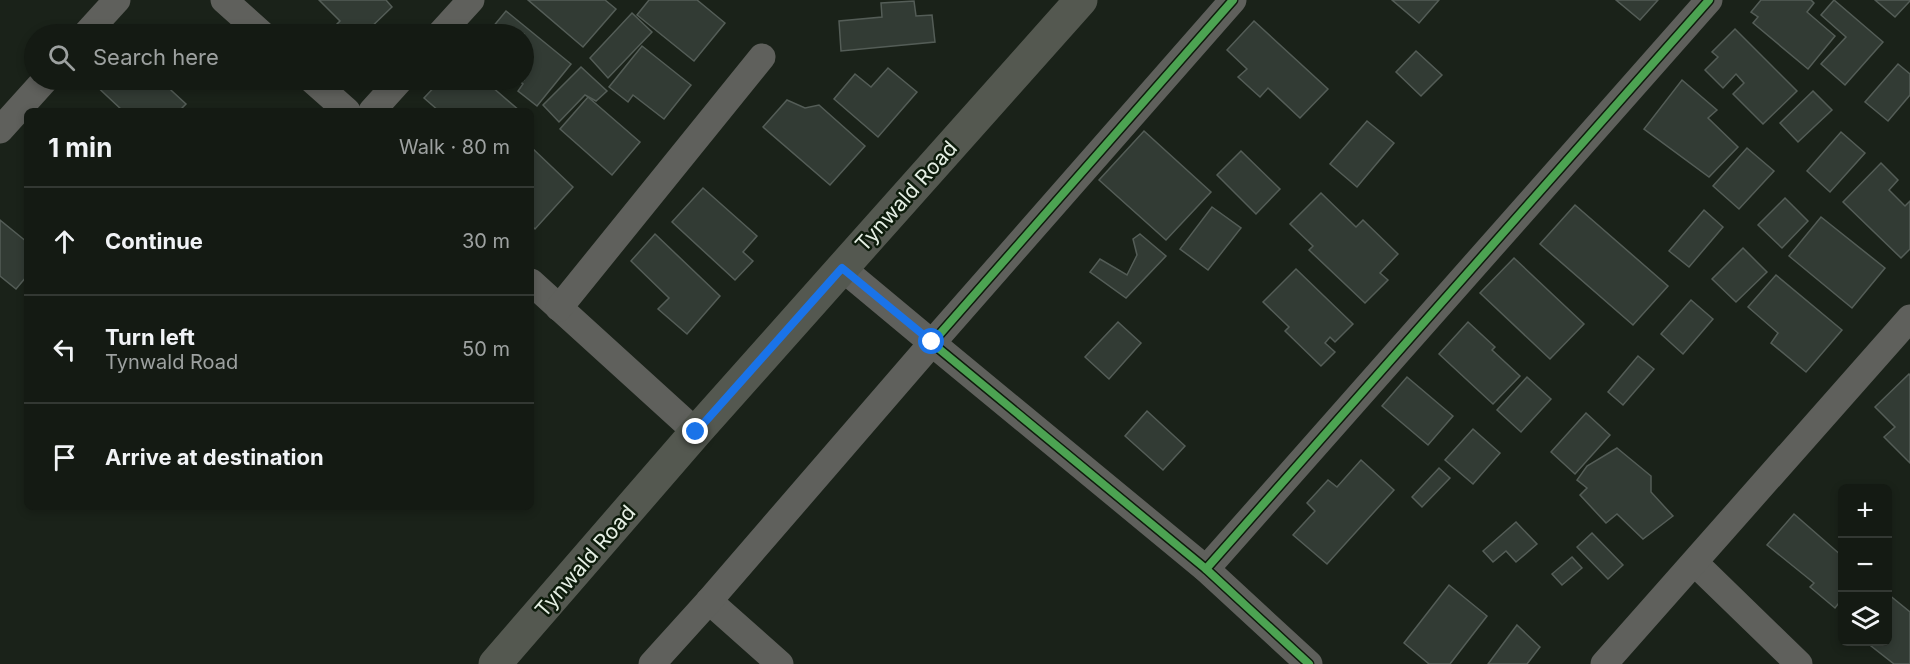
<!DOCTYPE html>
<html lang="en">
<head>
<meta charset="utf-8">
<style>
  :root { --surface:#141a13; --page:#212721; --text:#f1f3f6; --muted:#9da1a0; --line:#333833 }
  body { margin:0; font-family:Inter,sans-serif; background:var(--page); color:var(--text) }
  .controls { position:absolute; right:18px; bottom:18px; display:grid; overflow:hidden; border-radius:9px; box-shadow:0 3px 9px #0003 }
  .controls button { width:54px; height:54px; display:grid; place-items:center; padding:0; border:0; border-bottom:2px solid var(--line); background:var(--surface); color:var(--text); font:30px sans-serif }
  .stop { position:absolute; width:18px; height:18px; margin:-14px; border:4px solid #1a73e8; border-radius:50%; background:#fff }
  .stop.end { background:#1a73e8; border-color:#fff; box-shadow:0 2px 6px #0008 }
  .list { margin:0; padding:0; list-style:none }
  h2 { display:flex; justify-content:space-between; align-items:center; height:78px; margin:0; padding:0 24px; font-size:26px }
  h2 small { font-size:20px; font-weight:400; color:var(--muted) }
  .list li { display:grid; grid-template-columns:39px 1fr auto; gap:18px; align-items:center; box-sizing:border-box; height:108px; padding:0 24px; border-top:2px solid var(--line) }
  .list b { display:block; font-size:22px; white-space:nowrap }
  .list p { margin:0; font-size:20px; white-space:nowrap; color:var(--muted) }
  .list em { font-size:20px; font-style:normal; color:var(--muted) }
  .icon { flex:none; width:33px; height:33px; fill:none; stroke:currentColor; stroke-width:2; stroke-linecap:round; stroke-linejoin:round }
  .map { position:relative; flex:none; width:1910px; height:664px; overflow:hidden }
  .search { position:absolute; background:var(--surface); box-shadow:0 3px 9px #0003; left:24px; top:24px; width:510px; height:66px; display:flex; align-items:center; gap:15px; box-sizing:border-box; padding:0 21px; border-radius:33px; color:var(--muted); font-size:22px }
  .panel { position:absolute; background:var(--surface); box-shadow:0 3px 9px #0003; left:24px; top:108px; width:510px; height:402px; border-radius:9px }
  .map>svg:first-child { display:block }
  .building { fill:#323b34; stroke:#545d57; stroke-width:1.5 }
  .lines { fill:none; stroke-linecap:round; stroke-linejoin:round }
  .street { stroke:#5f605c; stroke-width:27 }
  .primary { stroke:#545850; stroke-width:33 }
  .cycleway-casing { stroke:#0e1c0c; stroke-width:11 }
  .cycleway { stroke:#4ca352; stroke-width:8 }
  .route { stroke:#1a73e8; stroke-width:8 }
  .labels { text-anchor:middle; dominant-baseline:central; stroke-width:5; stroke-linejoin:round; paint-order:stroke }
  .street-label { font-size:21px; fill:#e5efe4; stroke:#0e1c0c }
</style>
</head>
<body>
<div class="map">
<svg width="1910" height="664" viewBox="0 0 1910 664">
  <rect width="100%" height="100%" fill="#1a2219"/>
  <!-- building -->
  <g class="building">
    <path d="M319,0h67l6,7 -28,27h-20l-9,-8 5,-5z"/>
    <path d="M528,0h77l11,9 -33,38z"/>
    <path d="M649,0h48l28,23 -31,38 -57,-46z"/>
    <path d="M1392,0h47l-20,23z"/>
    <path d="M1616,0h42l-18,20z"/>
    <path d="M1761,0h50l3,3 -7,9 28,24 -27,33 -55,-46 5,-6 -7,-5z"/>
    <path d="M1834,0l49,42 -38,43 -24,-21 25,-27 -25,-22z"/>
    <path d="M1875,0h35v1l-15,16z"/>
    <path d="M914,1l2,15 16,-1 3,27 -94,9 -2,-30 43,-4 -1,-14z"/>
    <path d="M506,11l65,53 -34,42 -19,-15 5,-7 -5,-4h6v-46h-37z"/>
    <path d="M632,13l20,19 -44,46 -18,-20z"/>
    <path d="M1254,21l74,68 -28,29 -32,-30 -8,9 -22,-20 9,-8 -20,-19z"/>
    <path d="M1735,29l62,62 -34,33 -30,-30 11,-11 -8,-9 -13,14 -18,-18 13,-13 -6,-5z"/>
    <path d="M642,46l49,39 -27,34 -31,-24 -5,7 -19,-15z"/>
    <path d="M1416,51l26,24 -21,21 -25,-24z"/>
    <path d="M1898,64l12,10v21l-22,26 -23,-19z"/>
    <path d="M581,67l26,24 -11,10 -11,-6 -26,27 -16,-17z"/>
    <path d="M888,68l29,24 -39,45 -44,-38 21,-25 16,13z"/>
    <path d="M90,80h70l26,24 -7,7h-56z"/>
    <path d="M441,80h43l36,31h-81l-15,-13z"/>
    <path d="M1682,80l35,30 -9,8 30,29 -29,30 -65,-48z"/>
    <path d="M1813,91l19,19 -34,32 -18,-19z"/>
    <path d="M588,97l52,45 -28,33 -52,-46z"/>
    <path d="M787,100l18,8 14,-3 46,41 -35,39 -67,-58z"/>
    <path d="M1367,121l27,22 -37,44 -27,-23z"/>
    <path d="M1144,131l67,61 -45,48 -67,-60z"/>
    <path d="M1841,132l24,21 -35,39 -23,-21z"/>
    <path d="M531,147l42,40 -38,42 -4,-4z"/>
    <path d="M1747,148l27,23 -35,38 -26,-23z"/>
    <path d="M1241,151l39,38 -24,25 -39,-39z"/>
    <path d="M1881,163l17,17 -9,10 16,16 5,-5v48l-9,9 -58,-56z"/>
    <path d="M703,188l54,48 -14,16 10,9 -18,19 -63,-58z"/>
    <path d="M1321,193l35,34 7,-7 35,34 -18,19 8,7 -23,23 -56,-53 4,-4 -23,-22z"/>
    <path d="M1785,198l23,23 -26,27 -24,-23z"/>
    <path d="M1575,205l93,81 -35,39 -93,-81z"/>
    <path d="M1212,207l29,21 -33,42 -28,-21z"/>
    <path d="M1704,210l19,17 -34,40 -20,-16z"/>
    <path d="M1821,217l64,51 -33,40 -63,-52z"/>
    <path d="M0,220l27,22v34l-11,13 -16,-13z"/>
    <path d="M655,234l65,62 -33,38 -29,-25 11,-11 -38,-37z"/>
    <path d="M1140,234l26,22 -40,42 -36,-26 10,-13 27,16 10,-20 -4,-16z"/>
    <path d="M1743,248l24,24 -31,30 -24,-23z"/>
    <path d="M1514,258l70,66 -34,35 -70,-66z"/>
    <path d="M1296,269l57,55 -18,18 -5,-5 -5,6 10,9 -14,14 -36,-35 4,-4 -26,-25z"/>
    <path d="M1776,275l66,55 -36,42 -35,-29 7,-10 -30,-26z"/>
    <path d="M1691,300l22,19 -30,35 -22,-20z"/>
    <path d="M1118,322l23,21 -32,36 -24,-22z"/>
    <path d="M1468,322l27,25 -3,3 28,26 -27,28 -54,-50z"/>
    <path d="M1638,356l16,13 -31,36 -15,-13z"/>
    <path d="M1909,374l1,2v87l-26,-26 11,-10 -20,-20z"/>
    <path d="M1407,377l46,39 -25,29 -46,-39z"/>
    <path d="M1527,377l24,22 -30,33 -24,-22z"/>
    <path d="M1147,411l38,35 -22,24 -38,-34z"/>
    <path d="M1586,413l24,22 -35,39 -24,-22z"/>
    <path d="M1473,429l27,24 -27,31 -28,-24z"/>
    <path d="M1617,448l34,28v16l22,24 -30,23 -26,-25 -11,9 -26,-28 7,-7 -10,-8 10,-14z"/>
    <path d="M1361,460l33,30 -67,74 -34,-29 22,-24 -8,-8 21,-23 9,7z"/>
    <path d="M1439,468l11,10 -28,29 -10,-10z"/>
    <path d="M1794,514l48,42v43l-7,9 -25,-21 4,-4 -47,-38z"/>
    <path d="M1516,522l21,22 -21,18 -10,-11 -13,11 -10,-11z"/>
    <path d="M1592,533l31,32 -15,14 -31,-32z"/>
    <path d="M1572,557l10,11 -20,17 -10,-11z"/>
    <path d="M1449,585l38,31 -37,48h-21l-25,-21z"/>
    <path d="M1888,594l22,18v52h-16l-28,-22h22z"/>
    <path d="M1517,625l23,22 -13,17h-39z"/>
  </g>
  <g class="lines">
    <!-- street -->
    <g class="street">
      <path d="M224,0l38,34"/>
      <path d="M1233,0l-301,343 274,226 103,95"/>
      <path d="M86,34l31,-34"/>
      <path d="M440,34l31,-34"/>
      <path d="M312,80l35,31"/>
      <path d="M372,111l28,-31"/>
      <path d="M0,130l45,-50"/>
      <path d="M531,282l165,150"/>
      <path d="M559,308l203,-251"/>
      <path d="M1695,563l104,101"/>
      <path d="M1206,569l503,-569"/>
      <path d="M709,601l71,63"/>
      <path d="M652,664l57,-63 223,-258 -90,-75"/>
      <path d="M1604,664l306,-346"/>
    </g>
    <!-- primary -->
    <path class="primary" d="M495,664l201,-232 385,-432"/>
    <defs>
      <g id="cycleway">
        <path d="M1233,0l-301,343 274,226 103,95"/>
        <path d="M1206,569l503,-569"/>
      </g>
    </defs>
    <!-- cycleway casing -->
    <use href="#cycleway" class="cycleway-casing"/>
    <!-- cycleway -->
    <use href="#cycleway" class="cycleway"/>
  </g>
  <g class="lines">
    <!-- route -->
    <path class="route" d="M696,432l146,-164 90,74"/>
  </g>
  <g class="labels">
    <!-- street labels -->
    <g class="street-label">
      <text transform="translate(906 196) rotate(-48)">Tynwald Road</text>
      <text transform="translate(585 561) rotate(-49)">Tynwald Road</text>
    </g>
  </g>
</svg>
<div class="controls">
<button>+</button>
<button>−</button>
<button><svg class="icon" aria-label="layers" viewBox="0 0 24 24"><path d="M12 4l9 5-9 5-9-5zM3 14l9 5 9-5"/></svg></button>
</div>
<div class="stop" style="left:932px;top:342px"></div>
<div class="stop end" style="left:696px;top:432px"></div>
<div class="search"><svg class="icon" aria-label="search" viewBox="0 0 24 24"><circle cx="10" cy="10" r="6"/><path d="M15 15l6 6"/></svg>Search here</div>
<section class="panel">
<h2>1 min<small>Walk · 80 m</small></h2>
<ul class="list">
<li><svg class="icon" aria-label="ahead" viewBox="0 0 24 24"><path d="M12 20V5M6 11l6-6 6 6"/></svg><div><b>Continue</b></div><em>30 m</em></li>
<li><svg class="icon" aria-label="left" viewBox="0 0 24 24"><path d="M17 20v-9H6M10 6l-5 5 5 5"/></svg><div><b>Turn left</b><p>Tynwald Road</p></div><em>50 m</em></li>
<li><svg class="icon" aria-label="arrive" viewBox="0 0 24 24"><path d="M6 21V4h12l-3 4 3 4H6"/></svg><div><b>Arrive at destination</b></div></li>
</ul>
</section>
</div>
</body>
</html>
